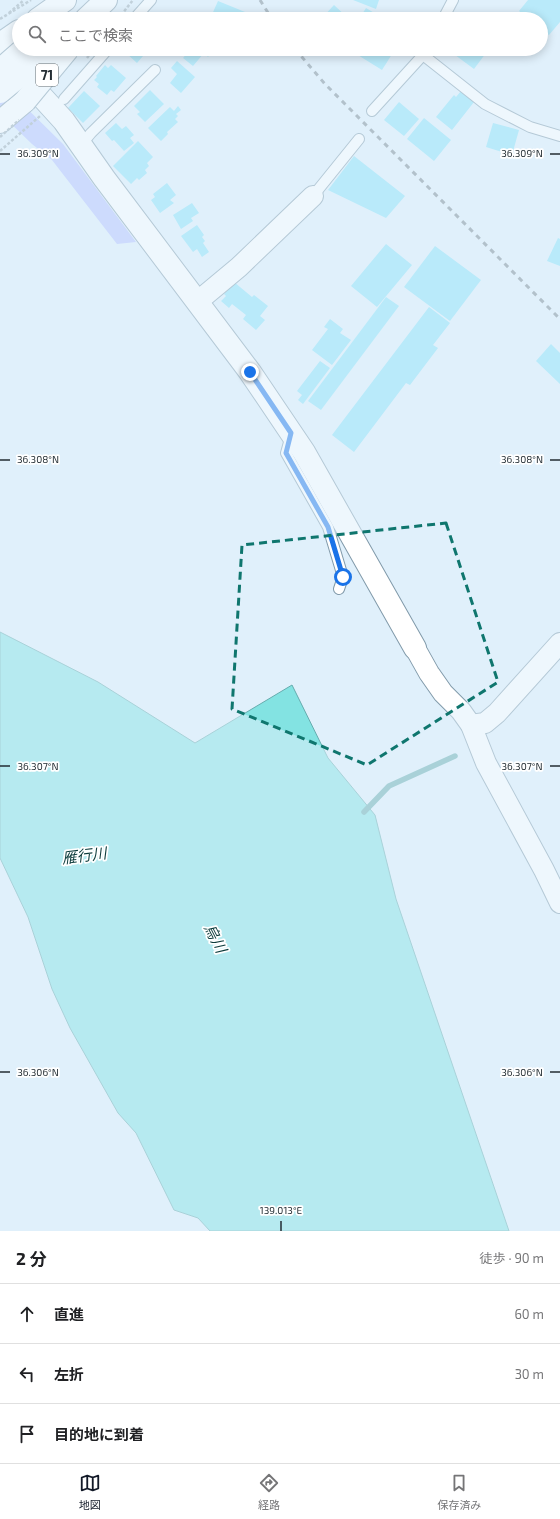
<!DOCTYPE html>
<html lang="ja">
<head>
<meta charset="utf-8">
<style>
  :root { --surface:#fff; --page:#f2f2f2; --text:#202124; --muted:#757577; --line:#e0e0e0; --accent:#111827 }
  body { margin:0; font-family:"Exo 2","Noto Sans JP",sans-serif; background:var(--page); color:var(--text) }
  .stop { position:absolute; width:12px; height:12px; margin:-9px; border:3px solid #1a73e8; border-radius:50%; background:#fff }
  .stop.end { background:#1a73e8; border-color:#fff; box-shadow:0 1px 4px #0008 }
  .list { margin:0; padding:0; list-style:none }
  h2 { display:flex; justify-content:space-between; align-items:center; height:52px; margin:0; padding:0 16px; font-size:17px }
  h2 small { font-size:13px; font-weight:400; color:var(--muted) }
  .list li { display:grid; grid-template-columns:26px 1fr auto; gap:12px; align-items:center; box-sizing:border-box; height:60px; padding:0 16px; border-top:1px solid var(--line) }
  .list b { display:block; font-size:15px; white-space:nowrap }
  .list em { font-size:13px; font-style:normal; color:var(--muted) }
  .icon { flex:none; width:22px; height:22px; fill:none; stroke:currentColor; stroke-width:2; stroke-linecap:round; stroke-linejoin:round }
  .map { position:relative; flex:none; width:560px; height:1231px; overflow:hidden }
  .search { position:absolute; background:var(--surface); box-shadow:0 2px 10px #0003; left:12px; right:12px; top:12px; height:44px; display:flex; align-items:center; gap:10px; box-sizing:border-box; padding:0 14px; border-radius:22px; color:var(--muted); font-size:15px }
  .sheet { height:232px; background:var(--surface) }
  nav { display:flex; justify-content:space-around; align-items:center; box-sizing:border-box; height:56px; border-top:1px solid var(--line); background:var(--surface); font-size:11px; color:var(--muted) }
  nav a { display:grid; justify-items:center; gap:2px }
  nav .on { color:var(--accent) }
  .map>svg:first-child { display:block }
  .green { fill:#b5c0ff }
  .water { fill:#83e3e2; stroke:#66acae }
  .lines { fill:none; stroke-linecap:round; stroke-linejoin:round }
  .stream { stroke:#66acae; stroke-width:5.5 }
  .building { fill:#89e2f8 }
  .lane-casing { stroke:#819aaa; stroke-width:12 }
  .street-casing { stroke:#819aaa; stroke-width:22 }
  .secondary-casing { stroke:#819aaa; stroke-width:24 }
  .primary-casing { stroke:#819aaa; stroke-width:24 }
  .path { stroke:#9caab3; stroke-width:2.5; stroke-dasharray:3 2; stroke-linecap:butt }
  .lane { stroke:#fff; stroke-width:10 }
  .street { stroke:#fff; stroke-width:20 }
  .secondary { stroke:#fff; stroke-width:22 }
  .primary { stroke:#fff; stroke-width:22 }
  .rail { stroke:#7b8891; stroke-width:3; stroke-dasharray:5 5; stroke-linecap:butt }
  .primary-bridge-casing { stroke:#819aaa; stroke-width:24; stroke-linecap:butt }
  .path-bridge { stroke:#9caab3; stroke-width:2.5; stroke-dasharray:3 2; stroke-linecap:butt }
  .primary-bridge { stroke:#fff; stroke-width:22 }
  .route { stroke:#1a73e8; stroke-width:5 }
  .marked { fill:none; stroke:#0f766e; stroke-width:3; stroke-dasharray:8 5; stroke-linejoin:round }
  .ticks { fill:none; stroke:#232d33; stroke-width:1.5 }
  .labels { text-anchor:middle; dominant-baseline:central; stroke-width:3.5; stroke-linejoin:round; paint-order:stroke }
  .shield { fill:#fff; stroke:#656c70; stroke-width:1 }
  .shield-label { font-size:13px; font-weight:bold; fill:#232d33 }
  .water-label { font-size:15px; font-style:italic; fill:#0c3b3b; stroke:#fff }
  .ticks-label { font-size:10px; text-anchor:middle; fill:#232d33; stroke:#fff; stroke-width:3.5; stroke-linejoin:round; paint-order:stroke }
</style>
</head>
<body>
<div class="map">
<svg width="560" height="1231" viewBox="0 0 560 1231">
  <rect width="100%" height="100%" fill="#e0f0fb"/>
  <!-- green -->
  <path class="green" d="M0,82l63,62 73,98 -19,2 -65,-84 -20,-16 -32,-31z"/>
  <!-- water -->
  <path class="water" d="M0,632l98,50 97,61 97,-58 36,73 47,57 21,84 113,332h-299l-12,-13 -24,-8 -38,-77 -18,-20 -48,-85 -18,-39 -24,-72 -28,-59z"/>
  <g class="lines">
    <!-- stream -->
    <path class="stream" d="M364,812l25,-26 66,-30"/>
  </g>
  <!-- building -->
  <g class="building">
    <path d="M353,0h26l-3,9z"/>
    <path d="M528,0h32v22l-11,13 -8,-6v-10h-12l-10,-8z"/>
    <path d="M218,1l32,13 -2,5h-38z"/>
    <path d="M334,5l15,14h-28z"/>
    <path d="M366,8l10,6 -4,5h-13z"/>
    <path d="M158,12l3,3 2,-3 9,7h-21z"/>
    <path d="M380,12l12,7h-17z"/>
    <path d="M127,49h22l-12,14 -11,-10 3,-3z"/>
    <path d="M184,49h30l-6,8 -4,-4 -11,13 -10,-8 5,-6z"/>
    <path d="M355,49h35l4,2 -12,19 -29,-18z"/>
    <path d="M447,49h42l-15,20z"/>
    <path d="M177,61l18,16 -14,16 -11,-10 7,-9 -6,-6z"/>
    <path d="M105,65l3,3 3,-3 15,13 -12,14 -3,-2 -4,5 -10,-8 2,-3 -5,-4 3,-3 -1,-1z"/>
    <path d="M150,90l14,14 -19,18 -8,-8 3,-2 -6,-6z"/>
    <path d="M84,91l16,15 -17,17 -15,-15z"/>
    <path d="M461,91l13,11 -22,28 -16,-13 18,-22 2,2z"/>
    <path d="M399,102l20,17 -15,17 -20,-16z"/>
    <path d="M178,106l3,4 -5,4 2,2 -3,3 3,3 -11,10 1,2 -7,7 -13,-13 22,-21 4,4z"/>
    <path d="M424,118l27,22 -17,21 -27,-22z"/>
    <path d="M116,123l6,6 4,-3 8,9 -4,3 4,5 -10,8 -10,-11 -2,1 -7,-8z"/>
    <path d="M493,123l26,7 -7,25 -26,-8z"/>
    <path d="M138,141l15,16 -6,6 2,3 -4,4 2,3 -8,7 -2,-2 -6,6 -18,-18z"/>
    <path d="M354,156l51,40 -19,22 -58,-28z"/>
    <path d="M167,183l9,12 -6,5 4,3 -14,10 -9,-13 4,-3 -2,-3z"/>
    <path d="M192,203l7,10 -8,5 2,3 -12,8 -8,-14z"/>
    <path d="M197,225l7,10 -2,2 3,4 -2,2 6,9 -7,5 -5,-8 -4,3 -12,-16z"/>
    <path d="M558,238l2,1v27l-13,-5z"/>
    <path d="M386,244l26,21 -35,42 -26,-21z"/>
    <path d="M435,246l46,34 -31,41 -46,-34z"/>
    <path d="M234,282l18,15 2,-2 14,11 -8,10 5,4 -9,10 -13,-11 3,-4 -14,-11 -3,4 -8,-7 5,-5 -2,-2z"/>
    <path d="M386,297l13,9 -78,104 -13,-9z"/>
    <path d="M429,307l21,16 -17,22 5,3 -28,37 -4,-2 -52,69 -22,-17z"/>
    <path d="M330,319l13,10 -3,4 11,7 -19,25 -20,-15 16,-21 -4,-2z"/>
    <path d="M551,344l9,9v31l-24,-23z"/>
    <path d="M320,361l10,7 -27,36 -5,-4 4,-5 -5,-4z"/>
  </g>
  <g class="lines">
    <defs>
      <g id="lane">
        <path d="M134,19l17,-19"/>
        <path d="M443,19l10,-19"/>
        <path d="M423,55l62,49 45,23 30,9"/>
        <path d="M64,99l44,-50"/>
        <path d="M372,111l51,-56 3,-6"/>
        <path d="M81,145l10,-12 64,-63"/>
        <path d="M313,196l46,-57"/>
        <path d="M291,435l-5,18 42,74 15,50 -4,12"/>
      </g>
      <g id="street">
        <path d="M197,302l42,-35 74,-71"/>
        <path d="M415,648l14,25 14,20 18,18 10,14 15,38 58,107 16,33"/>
        <path d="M471,725l14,-2 12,-10 63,-70"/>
      </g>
      <path id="secondary" d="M23,76l41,45 40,57 146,194 54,80 111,196"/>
      <g id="primary">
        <path d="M38,19l27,-19"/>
        <path d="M86,19l20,-19"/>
        <path d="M0,44l19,-13"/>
        <path d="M0,122l25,-21"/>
      </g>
    </defs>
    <!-- lane casing -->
    <use href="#lane" class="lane-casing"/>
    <!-- street casing -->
    <use href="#street" class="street-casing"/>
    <!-- secondary casing -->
    <use href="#secondary" class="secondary-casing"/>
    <!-- primary casing -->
    <use href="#primary" class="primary-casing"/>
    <!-- path -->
    <path class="path" d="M9,13l15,-13"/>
    <!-- lane -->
    <use href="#lane" class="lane"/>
    <!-- street -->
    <use href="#street" class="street"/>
    <!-- secondary -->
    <use href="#secondary" class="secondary"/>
    <!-- primary -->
    <use href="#primary" class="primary"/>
    <!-- rail -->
    <g class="rail">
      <path d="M260,0l12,19"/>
      <path d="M295,49l30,35 235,235"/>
    </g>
    <defs>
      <g id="primary-bridge">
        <path d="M0,70l24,-21"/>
        <path d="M0,92l52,-43"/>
        <path d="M25,101l43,-52"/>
      </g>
    </defs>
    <!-- primary-bridge casing -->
    <use href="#primary-bridge" class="primary-bridge-casing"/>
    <!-- path-bridge -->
    <g class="path-bridge">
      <path d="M0,19l31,-19"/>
      <path d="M118,19l15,-19"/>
      <path d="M87,58l7,-9"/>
      <path d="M0,137l19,-17"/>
      <path d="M0,151l40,-35"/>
    </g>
    <!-- primary-bridge -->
    <use href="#primary-bridge" class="primary-bridge"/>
  </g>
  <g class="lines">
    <!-- route -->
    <path class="route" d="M250,372l41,61 -5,20 42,74 15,50"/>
  </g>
  <!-- marked area -->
  <path d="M0 0H560V1231H0ZM446,523l52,159 -131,83 -135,-56 10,-164z" fill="#e0f0fb" fill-opacity=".55" fill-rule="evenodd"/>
  <path class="marked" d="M446,523l52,159 -131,83 -135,-56 10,-164z"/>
  <!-- ticks -->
  <path class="ticks" d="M0,154h10M550,154h10M0,460h10M550,460h10M0,766h10M550,766h10M0,1072h10M550,1072h10M281,1221v10"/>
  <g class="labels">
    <!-- shield labels -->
    <rect class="shield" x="36" y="64" width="22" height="22" rx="3"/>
    <g class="shield-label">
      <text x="47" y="75">71</text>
    </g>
    <!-- water labels -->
    <g class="water-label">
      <text transform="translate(84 855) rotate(-7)">雁行川</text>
      <text transform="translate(216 938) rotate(63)">烏川</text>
    </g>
  </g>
  <g class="ticks-label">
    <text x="38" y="157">36.309°N</text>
    <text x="522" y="157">36.309°N</text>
    <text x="38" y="463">36.308°N</text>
    <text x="522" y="463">36.308°N</text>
    <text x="38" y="770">36.307°N</text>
    <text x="522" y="770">36.307°N</text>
    <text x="38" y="1076">36.306°N</text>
    <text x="522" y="1076">36.306°N</text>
    <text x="281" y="1214">139.013°E</text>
  </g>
</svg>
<div class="stop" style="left:343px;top:577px"></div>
<div class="stop end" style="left:250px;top:372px"></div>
<div class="search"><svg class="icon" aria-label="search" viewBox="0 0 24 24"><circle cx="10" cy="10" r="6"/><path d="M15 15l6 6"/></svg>ここで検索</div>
</div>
<section class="sheet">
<h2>2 分<small>徒歩 · 90 m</small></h2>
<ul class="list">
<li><svg class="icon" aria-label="ahead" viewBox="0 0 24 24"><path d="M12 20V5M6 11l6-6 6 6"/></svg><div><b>直進</b></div><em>60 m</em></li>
<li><svg class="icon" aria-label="left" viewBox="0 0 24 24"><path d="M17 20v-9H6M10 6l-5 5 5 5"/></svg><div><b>左折</b></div><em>30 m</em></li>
<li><svg class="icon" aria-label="arrive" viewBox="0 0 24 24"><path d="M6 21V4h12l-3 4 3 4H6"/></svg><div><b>目的地に到着</b></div></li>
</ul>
</section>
<nav>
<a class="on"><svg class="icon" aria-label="map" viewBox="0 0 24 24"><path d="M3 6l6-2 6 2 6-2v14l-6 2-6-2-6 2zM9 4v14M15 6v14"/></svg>地図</a>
<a><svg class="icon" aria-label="directions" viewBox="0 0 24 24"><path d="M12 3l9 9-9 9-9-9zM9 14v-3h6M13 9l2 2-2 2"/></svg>経路</a>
<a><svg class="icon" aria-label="saved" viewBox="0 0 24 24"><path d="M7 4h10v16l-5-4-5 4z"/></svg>保存済み</a>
</nav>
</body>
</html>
